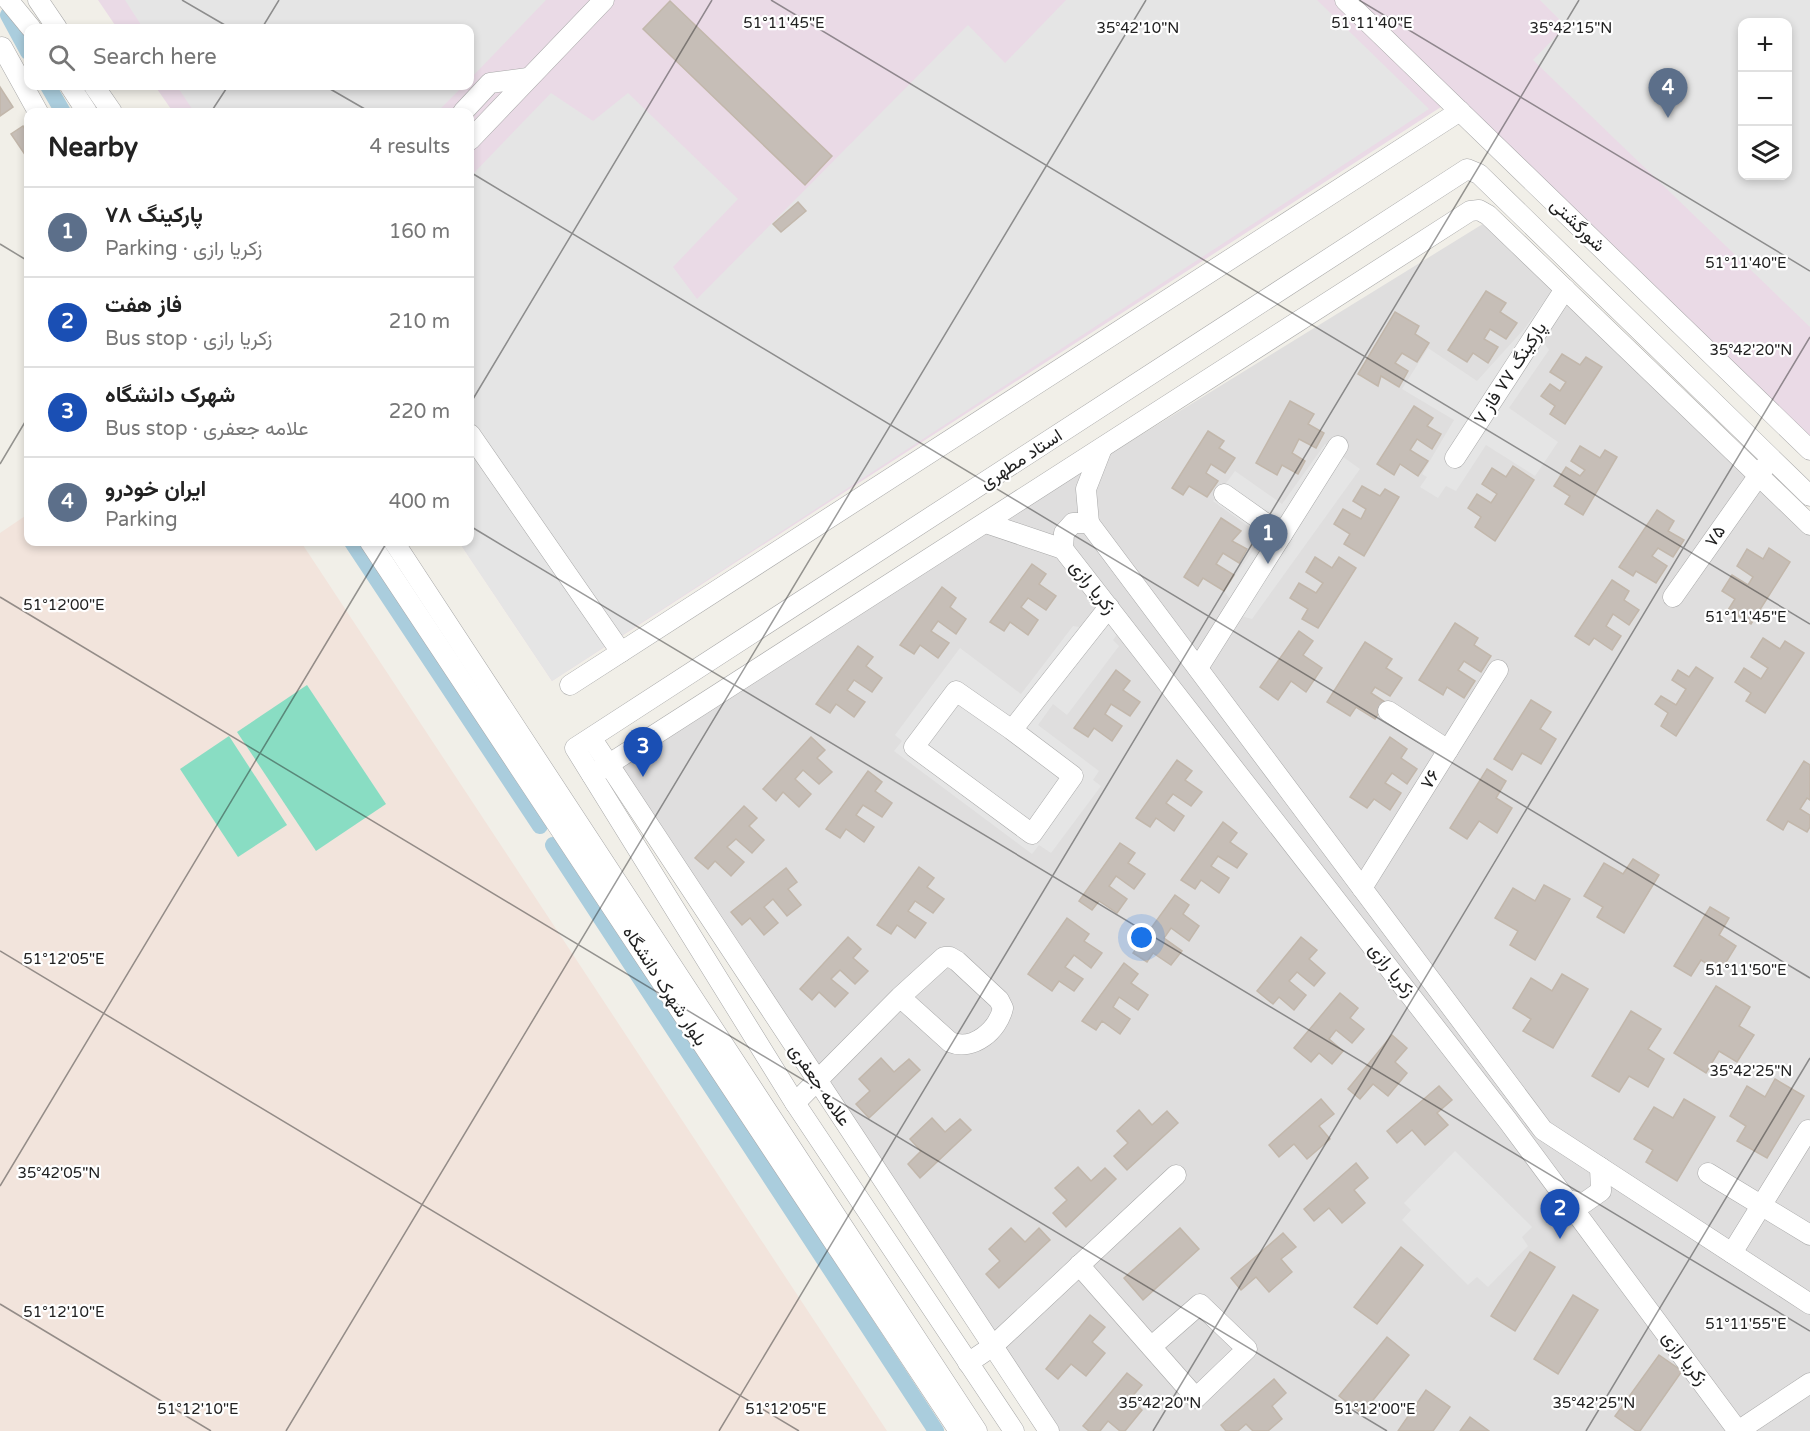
<!DOCTYPE html>
<html lang="en">
<head>
<meta charset="utf-8">
<style>
  :root { --surface:#fff; --page:#f2f2f2; --text:#222; --muted:#767676; --line:#e0e0e0; --accent:#d93025 }
  body { margin:0; font-family:"Varela Round",Vazirmatn,sans-serif; background:var(--page); color:var(--text) }
  .controls { position:absolute; right:18px; top:18px; display:grid; overflow:hidden; border-radius:12px; box-shadow:0 3px 9px #0003 }
  .controls button { width:54px; height:54px; display:grid; place-items:center; padding:0; border:0; border-bottom:2px solid var(--line); background:var(--surface); color:var(--text); font:30px sans-serif }
  .you { position:absolute; left:1142px; top:938px; width:21px; height:21px; margin:-15px; border:4px solid #fff; border-radius:50%; background:#1a73e8; box-shadow:0 0 0 9px #1a73e833 }
  .badge { display:grid; place-items:center; width:39px; height:39px; border-radius:50%; background:var(--accent); color:#fff; font-size:20px; font-weight:700 }
  .pin { position:absolute; translate:-50% -50px; filter:drop-shadow(0 2px 3px #0008) }
  .pin::after { content:''; position:absolute; top:32px; width:21px; height:18px; background:inherit; clip-path:polygon(0 0,100% 0,50% 100%) }
  .list { margin:0; padding:0; list-style:none }
  h2 { display:flex; justify-content:space-between; align-items:center; height:78px; margin:0; padding:0 24px; font-size:26px }
  h2 small { font-size:20px; font-weight:400; color:var(--muted) }
  .list li { display:grid; grid-template-columns:39px 1fr auto; gap:18px; align-items:center; box-sizing:border-box; height:90px; padding:0 24px; border-top:2px solid var(--line) }
  .list b { display:block; font-size:22px; white-space:nowrap }
  .list p { margin:0; font-size:20px; white-space:nowrap; color:var(--muted) }
  .list em { font-size:20px; font-style:normal; color:var(--muted) }
  .icon { flex:none; width:33px; height:33px; fill:none; stroke:currentColor; stroke-width:2; stroke-linecap:round; stroke-linejoin:round }
  .map { position:relative; flex:none; width:1810px; height:1431px; overflow:hidden }
  .search { position:absolute; background:var(--surface); box-shadow:0 3px 9px #0003; left:24px; top:24px; width:450px; height:66px; display:flex; align-items:center; gap:15px; box-sizing:border-box; padding:0 21px; border-radius:12px; color:var(--muted); font-size:22px }
  .panel { position:absolute; background:var(--surface); box-shadow:0 3px 9px #0003; left:24px; top:108px; width:450px; height:438px; border-radius:12px }
  .map>svg:first-child { display:block }
  .residential { fill:#dfdede }
  .industrial { fill:#eadae6; fill-rule:evenodd }
  .military { fill:#f2e4dc }
  .pitch { fill:#89ddc3 }
  .parking { fill:#e5e5e5; fill-rule:evenodd }
  .lines { fill:none; stroke-linecap:round; stroke-linejoin:round }
  .canal { stroke:#aacddd; stroke-width:16 }
  .building { fill:#c6beb7; stroke:#c2b7ab; stroke-width:1.5 }
  .minor-casing { stroke:#a8a8a8; stroke-width:21 }
  .minor { stroke:#fff; stroke-width:20 }
  .ticks { fill:none; stroke:#212121; stroke-width:1.5; stroke-opacity:0.45 }
  .labels { text-anchor:middle; dominant-baseline:central; stroke-width:4.5; stroke-linejoin:round; paint-order:stroke }
  .street-label { font-size:18px; fill:#212121; stroke:#fff }
  .ticks-label { font-size:15px; text-anchor:middle; fill:#212121; stroke:#fff; stroke-width:4.5; stroke-linejoin:round; paint-order:stroke }
</style>
</head>
<body>
<div class="map">
<svg width="1810" height="1431" viewBox="0 0 1810 1431">
  <rect width="100%" height="100%" fill="#f1efe8"/>
  <!-- residential -->
  <path class="residential" d="M1486,222l324,310v899h-772l-430,-667z"/>
  <!-- industrial -->
  <path class="industrial" d="M98,0h1712v459l-369,-352 -889,574 -93,-139h11v-430h-297l-18,-26h315v-58h-353zM1742,22h46v154h-46z"/>
  <!-- military -->
  <path class="military" d="M28,514v28h273l586,889h-887v-898z"/>
  <!-- pitch -->
  <g class="pitch">
    <path d="M307,685l79,119 -70,47 -79,-119z"/>
    <path d="M229,736l58,89 -49,32 -58,-88z"/>
  </g>
  <!-- parking -->
  <g class="parking">
    <path d="M125,0h421l-76,79v-51h-327z"/>
    <path d="M1066,0h251l112,109 -877,572 -93,-139h11v-69l5,-3 -5,-8v-285l81,-84 42,28 35,-28 110,106 -65,68 24,32 271,-274 37,38z"/>
    <path d="M1540,0h270v327l-277,-267 33,-34zM1742,22h46v154h-46z"/>
    <path d="M177,86h286l-26,26h-243z"/>
    <path d="M1552,290l15,16 -27,32 9,12 -40,58 49,34 -23,34 -49,-31 -30,46 -10,-5 -8,12 -18,-11 7,-10 -5,-3 32,-54 -52,-31 26,-41 49,33 48,-53z"/>
    <path d="M1325,444l35,25 -108,150 -11,-3 -31,52 -14,-15 34,-54 -6,-8 39,-54 -50,-36 22,-30 47,33z"/>
    <path d="M1101,607l23,18 -11,15 6,6 -52,69 -14,-11 -15,21 61,46 -6,9 8,6 -50,67 -12,-8 -7,9 -138,-103 8,-10 -7,-6 65,-87 61,46 52,-68 12,2z"/>
    <path d="M1455,1151l77,76 -10,10 6,9 -40,41 -11,-10 -9,8 -66,-65 9,-10 -7,-7z"/>
  </g>
  <g class="lines">
    <!-- canal -->
    <g class="canal">
      <path d="M8,15l20,37"/>
      <path d="M48,86l15,26"/>
      <path d="M352,542l188,284"/>
      <path d="M553,845l383,586"/>
    </g>
  </g>
  <!-- building -->
  <g class="building">
    <path d="M670,1l162,155 -27,29 -162,-156z"/>
    <path d="M0,87l13,20 -13,9z"/>
    <path d="M23,126l5,8v25l-17,-25z"/>
    <path d="M798,202l8,9 -25,21 -8,-8z"/>
    <path d="M1486,291l20,12 -6,9 17,11 -11,16 -16,-10 -6,10 14,8 -10,16 -15,-10 -6,9 -19,-12z"/>
    <path d="M1395,312l24,14 -4,8 14,9 -12,19 -15,-9 -7,10 13,8 -9,16 -18,-11 -3,10 -20,-12z"/>
    <path d="M1562,354l18,11 6,-8 16,10 -37,57 -15,-10 5,-8 -14,-10 9,-12 10,7 6,-9 -16,-10z"/>
    <path d="M1290,401l24,13 -6,10 16,9 -8,15 -17,-9 -7,14 13,8 -7,13 -16,-9 -5,10 -21,-12z"/>
    <path d="M1414,406l19,12 -6,8 14,8 -9,15 -15,-10 -7,11 18,11 -10,15 -18,-12 -6,11 -17,-11z"/>
    <path d="M1208,431l16,10 -5,7 16,10 -10,15 -14,-9 -5,9 12,8 -11,16 -18,-11 -6,9 -11,-7z"/>
    <path d="M1580,446l20,12 5,-8 12,7 -34,58 -18,-11 5,-8 -16,-10 12,-19 14,9 5,-6 -14,-9z"/>
    <path d="M1513,466l21,14 -39,61 -20,-14 6,-10 -13,-9 9,-14 14,9 6,-9 -15,-10 10,-16 14,9z"/>
    <path d="M1362,486l18,10 5,-7 14,8 -35,59 -20,-12 6,-10 -16,-10 9,-15 18,10 5,-10 -13,-8z"/>
    <path d="M1657,510l17,11 -6,10 16,9 -11,17 -15,-9 -6,8 15,10 -11,17 -20,-12 -3,5 -14,-9z"/>
    <path d="M1221,518l20,13 -9,10 15,8 -8,14 -16,-10 -7,11 18,11 -10,16 -21,-13 -5,8 -14,-9z"/>
    <path d="M1769,548l21,14 -39,62 -23,-14 7,-11 -13,-8 10,-16 16,10 5,-8 -16,-11 10,-17 16,10z"/>
    <path d="M1315,557l17,11 7,-11 17,11 -38,60 -16,-9 6,-10 -18,-11 9,-15 17,10 7,-10 -17,-11z"/>
    <path d="M1032,564l14,10 -7,10 17,12 -10,14 -18,-12 -7,9 17,13 -10,15 -18,-13 -6,9 -14,-9z"/>
    <path d="M1612,580l17,11 -5,9 15,10 -10,15 -16,-11 -7,12 15,10 -9,14 -18,-12 -5,7 -14,-9z"/>
    <path d="M942,587l14,11 -6,9 16,12 -10,15 -18,-13 -7,10 18,12 -11,15 -18,-13 -6,9 -14,-9z"/>
    <path d="M1455,623l23,15 -4,7 17,11 -10,16 -17,-11 -6,9 17,11 -11,17 -17,-11 -4,8 -24,-15z"/>
    <path d="M1299,631l14,10 -10,14 19,13 -16,24 -15,-11 -13,19 -18,-13z"/>
    <path d="M1763,638l17,11 5,-8 19,12 -39,60 -19,-12 5,-8 -16,-11 9,-14 17,11 7,-11 -17,-11z"/>
    <path d="M1365,642l27,17 -6,9 16,10 -12,18 -15,-9 -4,6 14,9 -10,17 -19,-12 -6,9 -23,-14z"/>
    <path d="M858,646l15,11 -7,9 16,12 -10,14 -18,-12 -7,10 18,12 -11,15 -18,-13 -6,9 -14,-9z"/>
    <path d="M1696,667l17,11 -37,58 -15,-10 7,-13 -13,-9 6,-8 15,9 10,-16 -14,-9 6,-10 11,7z"/>
    <path d="M1116,670l14,11 -7,9 17,12 -10,14 -19,-12 -6,10 17,12 -10,15 -18,-13 -6,9 -14,-9z"/>
    <path d="M1531,700l20,12 -11,17 16,10 -15,25 -19,-11 -10,17 -18,-11z"/>
    <path d="M811,737l14,13 -8,8 15,14 -13,12 -16,-14 -8,9 16,15 -12,13 -16,-15 -7,9 -13,-12z"/>
    <path d="M1390,737l17,12 -6,9 16,11 -10,15 -15,-11 -7,10 16,10 -11,17 -16,-11 -7,9 -17,-11z"/>
    <path d="M1177,760l15,11 -7,9 17,12 -11,14 -18,-12 -7,9 18,13 -10,15 -18,-13 -6,9 -14,-9z"/>
    <path d="M1804,761l6,4v35l-3,-2 -7,11 10,6v12l-3,5 -19,-11 -5,9 -16,-10z"/>
    <path d="M1487,769l19,12 -10,17 16,10 -15,25 -18,-12 -12,18 -17,-11z"/>
    <path d="M868,771l14,11 -7,9 17,12 -10,14 -19,-12 -7,10 18,12 -10,15 -18,-13 -6,9 -14,-9z"/>
    <path d="M744,806l13,12 -8,8 15,14 -12,13 -16,-14 -9,8 17,15 -13,14 -16,-15 -7,8 -13,-11z"/>
    <path d="M1223,822l14,11 -7,9 17,12 -10,14 -19,-12 -7,10 18,12 -10,15 -18,-13 -6,9 -14,-9z"/>
    <path d="M1120,843l15,10 -7,10 17,11 -11,15 -18,-13 -7,10 18,13 -10,14 -18,-12 -7,9 -13,-9z"/>
    <path d="M1633,859l26,16 -35,58 -27,-16 6,-10 -19,-11 20,-33 19,11z"/>
    <path d="M919,867l15,11 -7,9 17,12 -11,14 -18,-12 -7,10 18,12 -11,15 -18,-13 -6,9 -14,-9z"/>
    <path d="M786,868l11,14 -9,7 13,16 -14,11 -14,-17 -9,8 14,16 -14,12 -14,-17 -8,7 -11,-13z"/>
    <path d="M1544,885l26,14 -35,61 -25,-15 8,-14 -23,-13 18,-30 22,13z"/>
    <path d="M1175,895l14,10 -6,9 16,12 -10,15 -18,-13 -7,10 18,13 -11,14 -18,-12 -6,9 -14,-9z"/>
    <path d="M1710,907l19,11 -10,17 17,11 -16,26 -19,-12 -10,16 -17,-10z"/>
    <path d="M1067,918l22,16 -5,7 18,12 -11,15 -17,-13 -9,12 18,12 -9,12 -15,-10 -7,10 -24,-17z"/>
    <path d="M848,937l13,12 -8,9 15,13 -13,13 -15,-14 -9,9 17,14 -13,14 -16,-15 -7,8 -12,-11z"/>
    <path d="M1301,937l16,13 -8,9 16,14 -11,13 -17,-14 -8,9 17,14 -12,15 -15,-13 -6,7 -16,-13z"/>
    <path d="M1124,963l14,11 -7,9 17,12 -10,15 -19,-13 -6,10 17,12 -10,15 -18,-13 -6,9 -14,-9z"/>
    <path d="M1562,974l26,15 -35,59 -30,-17 8,-12 -18,-11 18,-30 21,13z"/>
    <path d="M1716,986l34,21 -11,19 15,9 -17,27 -18,-11 -13,22 -32,-20z"/>
    <path d="M1340,993l18,15 -8,10 14,11 -12,14 -16,-13 -7,9 14,12 -11,13 -13,-11 -8,9 -17,-14z"/>
    <path d="M1631,1011l30,18 -13,20 16,10 -16,28 -19,-11 -10,16 -27,-16z"/>
    <path d="M1392,1035l15,13 -12,14 12,11 -19,23 -15,-12 -13,15 -12,-10z"/>
    <path d="M881,1058l13,14 15,-13 11,11 -51,48 -13,-14 14,-13 -11,-12z"/>
    <path d="M1775,1079l29,17 -37,62 -30,-17 9,-15 -16,-10 17,-30 18,11z"/>
    <path d="M1439,1086l13,14 -15,13 11,12 -23,20 -13,-15 -15,13 -10,-12z"/>
    <path d="M1321,1099l13,15 -15,12 11,13 -23,20 -13,-15 -15,13 -10,-12z"/>
    <path d="M1684,1099l31,18 -38,64 -31,-19 7,-12 -19,-11 20,-32 19,11z"/>
    <path d="M1139,1110l13,15 15,-14 11,12 -51,47 -13,-14 14,-13 -11,-12z"/>
    <path d="M932,1118l13,14 15,-13 11,11 -51,48 -12,-14 13,-13 -11,-12z"/>
    <path d="M1356,1163l12,15 -14,12 11,13 -23,20 -13,-15 -15,13 -10,-12z"/>
    <path d="M1078,1167l13,14 14,-13 11,11 -50,48 -13,-14 14,-13 -12,-12z"/>
    <path d="M1011,1228l14,14 14,-14 11,12 -51,48 -13,-14 14,-13 -11,-12z"/>
    <path d="M1180,1228l19,21 -56,51 -19,-22z"/>
    <path d="M1283,1233l13,14 -15,12 11,13 -23,20 -13,-15 -15,13 -10,-12z"/>
    <path d="M1401,1247l22,18 -46,59 -23,-17z"/>
    <path d="M1530,1252l25,15 -40,64 -24,-15z"/>
    <path d="M1573,1295l25,15 -40,64 -24,-15z"/>
    <path d="M1090,1315l15,12 -13,15 13,11 -19,23 -15,-12 -13,15 -12,-10z"/>
    <path d="M1387,1337l22,18 -47,59 -23,-18z"/>
    <path d="M1659,1355l23,16 -42,60h-4l-21,-15z"/>
    <path d="M1127,1373l15,12 -12,14 12,11 -17,21h-5l-12,-10 -8,10h-11l-6,-5z"/>
    <path d="M1274,1379l12,14 -14,13 10,13 -14,12h-15l-7,-7 -8,7h-12l-5,-6z"/>
    <path d="M1426,1390l24,17 -17,24h-35z"/>
    <path d="M1470,1417l19,14h-29z"/>
  </g>
  <g class="lines">
    <defs>
      <g id="minor">
        <path d="M8,0l23,28"/>
        <path d="M38,0l19,28"/>
        <path d="M1345,0l465,450"/>
        <path d="M2,47l36,65"/>
        <path d="M70,86l17,26"/>
        <path d="M94,86l18,26"/>
        <path d="M463,112l27,-29 38,-5"/>
        <path d="M470,140l134,-140"/>
        <path d="M470,434l151,218"/>
        <path d="M1455,458l110,-169"/>
        <path d="M1224,494l58,41"/>
        <path d="M986,523l77,26"/>
        <path d="M1089,523l-3,-34 16,-41"/>
        <path d="M370,542l589,889"/>
        <path d="M394,542l583,889"/>
        <path d="M1673,597l93,-132"/>
        <path d="M1198,668l140,-222"/>
        <path d="M570,685l890,-574"/>
        <path d="M1388,711l60,39"/>
        <path d="M1012,730l-56,-39 -42,56 118,87 41,-58 -61,-46 97,-123"/>
        <path d="M592,739l457,692"/>
        <path d="M592,775l878,-564 9,-1 9,5 322,310"/>
        <path d="M1362,888l136,-218"/>
        <path d="M795,1103l105,-106 44,-40h6l7,4 42,39 4,8c-5,22 -30,44 -53,34l-50,-45"/>
        <path d="M1708,1173l102,62"/>
        <path d="M1567,1200l17,3 17,-12 -1,-24"/>
        <path d="M1732,1253l76,-123"/>
        <path d="M1079,1265l117,133 51,-49 -47,-45 -49,43"/>
        <path d="M968,1363l25,-17 183,-171"/>
        <path d="M1014,1431l-219,-328 -220,-355 892,-579 12,5 331,322"/>
        <path d="M1738,1431l-230,-310 -445,-572 1,-16 9,-10h16l454,607 267,174"/>
        <path d="M1738,1431l72,-48"/>
      </g>
    </defs>
    <!-- minor casing -->
    <use href="#minor" class="minor-casing"/>
    <!-- minor -->
    <use href="#minor" class="minor"/>
  </g>
  <!-- ticks -->
  <path class="ticks" d="M182,0l48,28M771,0l1039,624M1359,0l451,271M262,28l17,-28M325,86l45,26M211,112l17,-26M470,172l1340,806M0,244l28,17M470,404l242,-404M0,464l28,-47M470,526l1340,805M0,597l1387,834M0,951l799,480M0,1186l387,-644M0,1304l211,127M286,1431l860,-1431M719,1431l860,-1431M1153,1431l657,-1094M1586,1431l224,-373"/>
  <g class="labels">
    <!-- street labels -->
    <g class="street-label">
      <text transform="translate(1578 225) rotate(44)">شورگشتی</text>
      <text transform="translate(1510 373) rotate(-57)">پارکینگ ۷۷ فاز ۷</text>
      <text transform="translate(1021 459) rotate(-33)">استاد مطهری</text>
      <text transform="translate(1715 536) rotate(-56)">۷۵</text>
      <text transform="translate(1093 587) rotate(52)">زکریا رازی</text>
      <text transform="translate(1430 779) rotate(-58)">۷۶</text>
      <text transform="translate(1392 970) rotate(52)">زکریا رازی</text>
      <text transform="translate(665 986) rotate(57)">بلوار شهرک دانشگاه</text>
      <text transform="translate(820 1085) rotate(56)">علامه جعفری</text>
      <text transform="translate(1685 1358) rotate(53)">زکریا رازی</text>
    </g>
  </g>
  <g class="ticks-label">
    <text x="784" y="28">51°11'45"E</text>
    <text x="1372" y="28">51°11'40"E</text>
    <text x="1138" y="33">35°42'10"N</text>
    <text x="1571" y="33">35°42'15"N</text>
    <text x="1746" y="268">51°11'40"E</text>
    <text x="1751" y="355">35°42'20"N</text>
    <text x="64" y="610">51°12'00"E</text>
    <text x="1746" y="622">51°11'45"E</text>
    <text x="64" y="964">51°12'05"E</text>
    <text x="1746" y="975">51°11'50"E</text>
    <text x="1751" y="1076">35°42'25"N</text>
    <text x="59" y="1178">35°42'05"N</text>
    <text x="64" y="1317">51°12'10"E</text>
    <text x="1746" y="1329">51°11'55"E</text>
    <text x="1160" y="1408">35°42'20"N</text>
    <text x="1594" y="1408">35°42'25"N</text>
    <text x="198" y="1414">51°12'10"E</text>
    <text x="786" y="1414">51°12'05"E</text>
    <text x="1375" y="1414">51°12'00"E</text>
  </g>
</svg>
<div class="controls">
<button>+</button>
<button>−</button>
<button><svg class="icon" aria-label="layers" viewBox="0 0 24 24"><path d="M12 4l9 5-9 5-9-5zM3 14l9 5 9-5"/></svg></button>
</div>
<div class="you"></div>
<div class="pin badge" style="left:1268px;top:564px;background:#5c6f8a">1</div>
<div class="pin badge" style="left:1560px;top:1239px;background:#1a4fb4">2</div>
<div class="pin badge" style="left:643px;top:777px;background:#1a4fb4">3</div>
<div class="pin badge" style="left:1668px;top:118px;background:#5c6f8a">4</div>
<div class="search"><svg class="icon" aria-label="search" viewBox="0 0 24 24"><circle cx="10" cy="10" r="6"/><path d="M15 15l6 6"/></svg>Search here</div>
<section class="panel">
<h2>Nearby<small>4 results</small></h2>
<ul class="list">
<li><span class="badge" style="background:#5c6f8a">1</span><div><b>پارکینگ ۷۸</b><p>Parking · زکریا رازی</p></div><em>160 m</em></li>
<li><span class="badge" style="background:#1a4fb4">2</span><div><b>فاز هفت</b><p>Bus stop · زکریا رازی</p></div><em>210 m</em></li>
<li><span class="badge" style="background:#1a4fb4">3</span><div><b>شهرک دانشگاه</b><p>Bus stop · علامه جعفری</p></div><em>220 m</em></li>
<li><span class="badge" style="background:#5c6f8a">4</span><div><b>ایران خودرو</b><p>Parking</p></div><em>400 m</em></li>
</ul>
</section>
</div>
</body>
</html>
